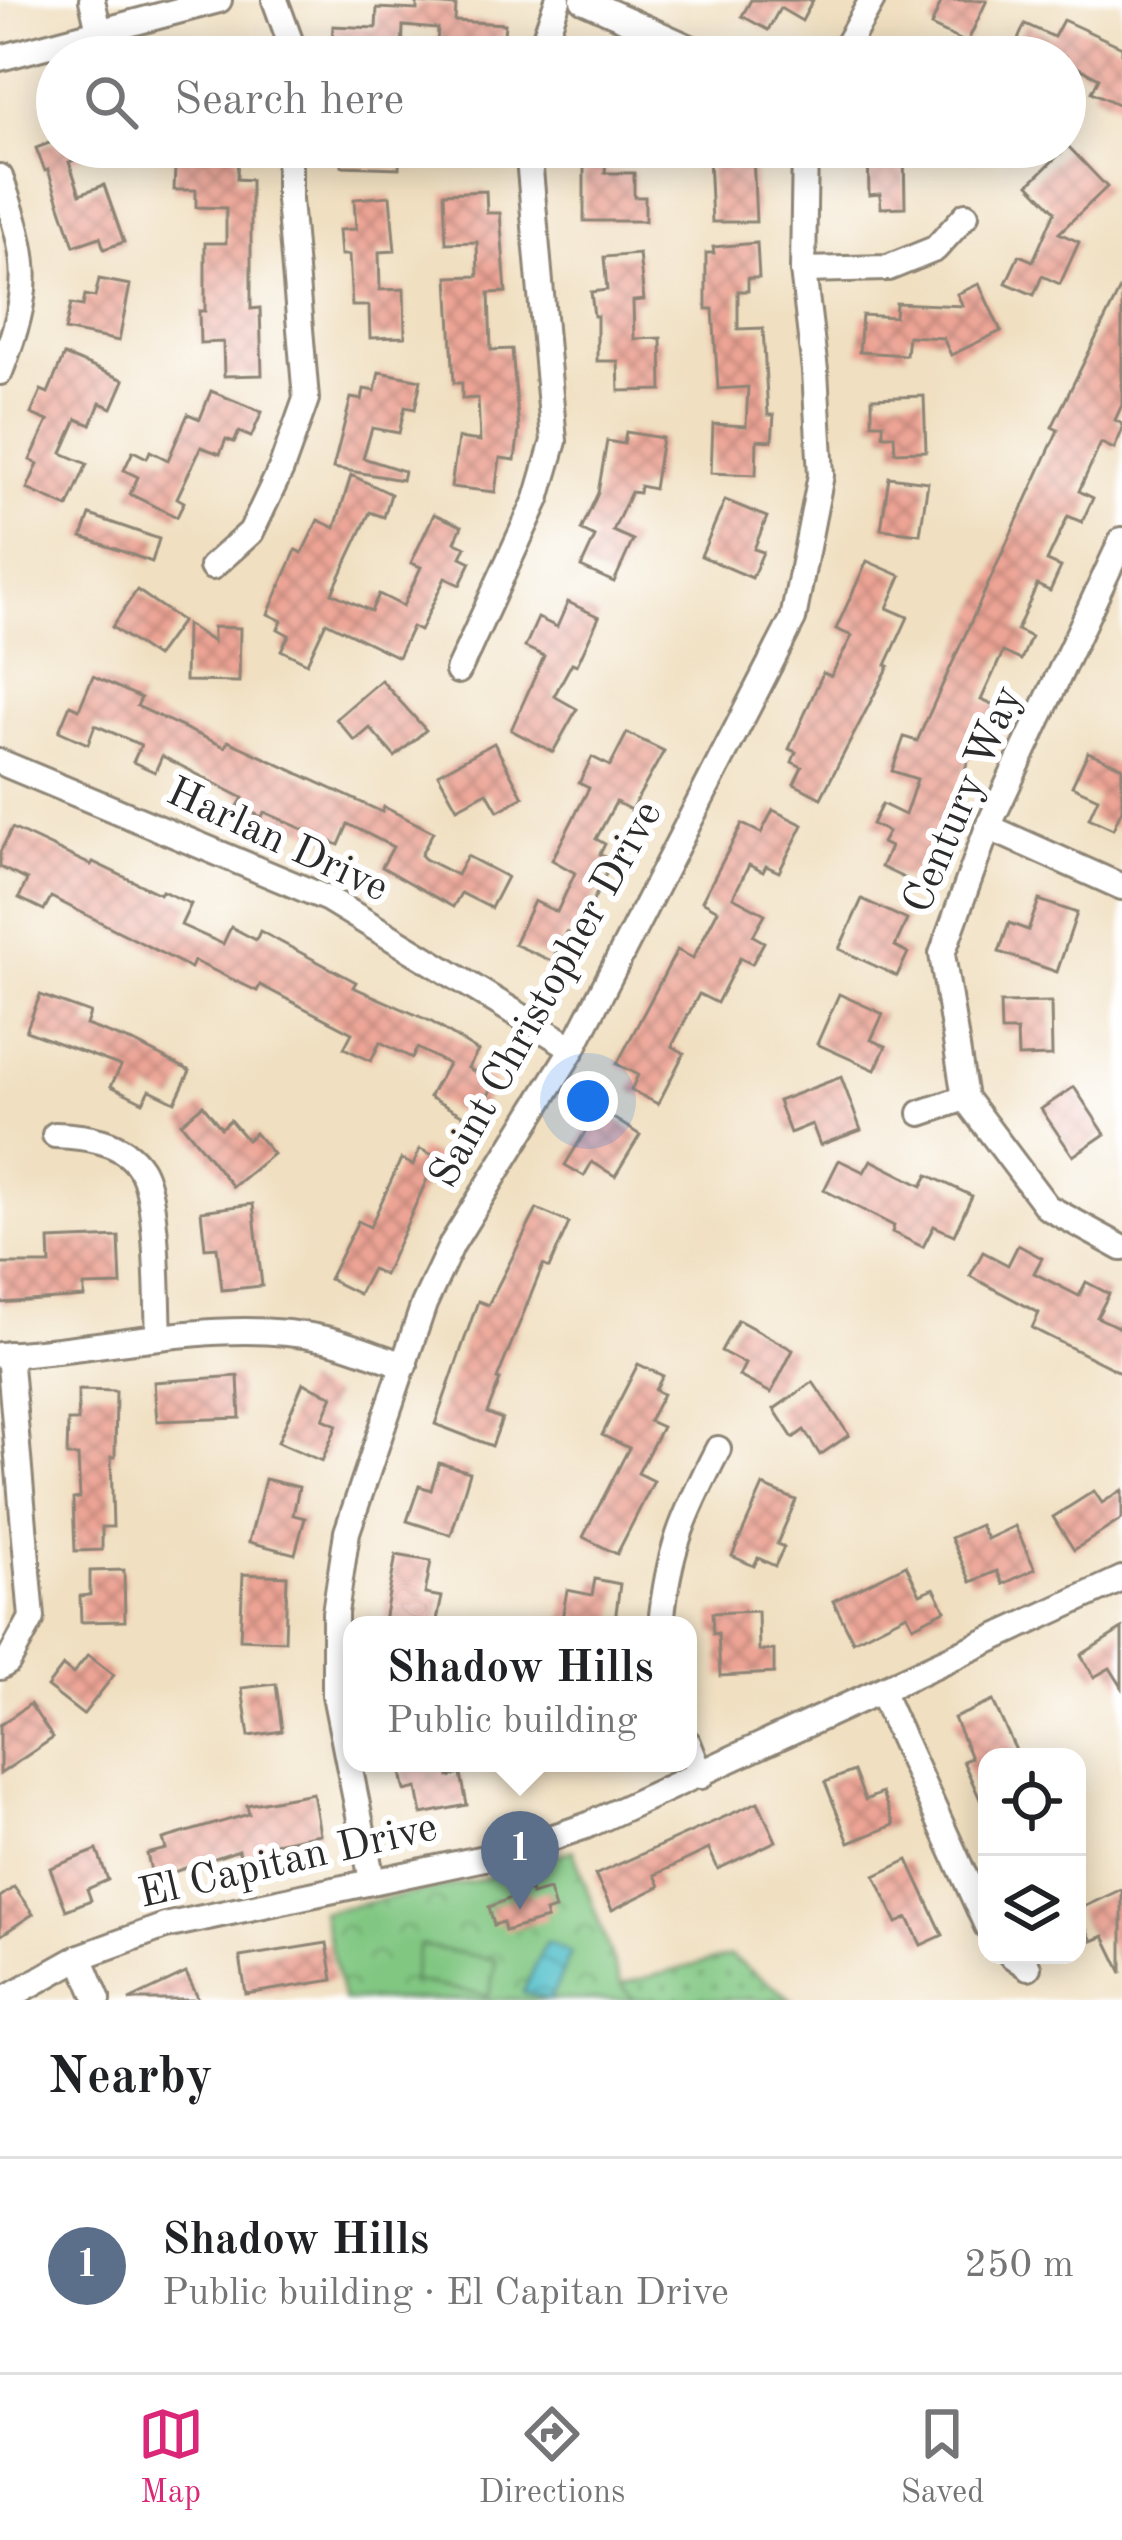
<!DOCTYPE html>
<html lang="en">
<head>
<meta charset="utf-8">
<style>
  :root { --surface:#fff; --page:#f2f2f2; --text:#202124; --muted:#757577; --line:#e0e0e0; --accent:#db2777 }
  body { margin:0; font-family:"Old Standard TT",serif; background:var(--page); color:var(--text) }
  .controls { position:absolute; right:36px; bottom:36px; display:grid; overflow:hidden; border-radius:24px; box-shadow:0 6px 30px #0003 }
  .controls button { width:108px; height:108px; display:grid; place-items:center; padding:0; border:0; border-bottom:3px solid var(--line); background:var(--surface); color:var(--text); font:60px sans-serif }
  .you { position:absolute; left:588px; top:1101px; width:42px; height:42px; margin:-30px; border:9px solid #fff; border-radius:50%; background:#1a73e8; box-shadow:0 0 0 18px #1a73e833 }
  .badge { display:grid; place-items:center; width:78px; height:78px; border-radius:50%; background:var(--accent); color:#fff; font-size:39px; font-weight:700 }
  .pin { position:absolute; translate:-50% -99px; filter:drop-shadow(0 3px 6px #0008) }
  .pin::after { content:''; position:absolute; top:63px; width:42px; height:36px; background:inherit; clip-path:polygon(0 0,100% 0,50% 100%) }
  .popup { position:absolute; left:343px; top:1616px; width:354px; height:156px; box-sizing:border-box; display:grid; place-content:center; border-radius:24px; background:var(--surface); filter:drop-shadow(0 3px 9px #0005); font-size:39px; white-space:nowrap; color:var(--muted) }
  .popup b { font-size:45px; color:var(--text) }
  .popup::after { content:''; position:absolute; left:50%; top:100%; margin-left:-24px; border:24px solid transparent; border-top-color:var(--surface) }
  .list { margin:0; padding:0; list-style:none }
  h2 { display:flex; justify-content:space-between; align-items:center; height:156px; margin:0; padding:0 48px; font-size:51px }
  h2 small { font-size:39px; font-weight:400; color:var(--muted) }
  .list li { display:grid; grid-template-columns:78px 1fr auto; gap:36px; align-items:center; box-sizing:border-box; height:216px; padding:0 48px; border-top:3px solid var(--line) }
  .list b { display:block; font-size:45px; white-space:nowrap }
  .list p { margin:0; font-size:39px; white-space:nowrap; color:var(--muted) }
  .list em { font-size:39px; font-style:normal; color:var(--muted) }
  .icon { flex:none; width:66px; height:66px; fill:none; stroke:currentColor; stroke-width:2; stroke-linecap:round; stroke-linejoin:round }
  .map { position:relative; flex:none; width:1122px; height:2000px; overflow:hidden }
  .search { position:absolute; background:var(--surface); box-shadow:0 6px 30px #0003; left:36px; right:36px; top:36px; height:132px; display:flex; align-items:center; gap:30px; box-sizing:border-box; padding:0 42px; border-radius:66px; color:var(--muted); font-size:45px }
  .sheet { height:372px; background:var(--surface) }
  nav { display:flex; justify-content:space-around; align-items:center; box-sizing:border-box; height:168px; border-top:3px solid var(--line); background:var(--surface); font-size:33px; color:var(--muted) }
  nav a { display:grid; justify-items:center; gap:6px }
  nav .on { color:var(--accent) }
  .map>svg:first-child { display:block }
  .grass { fill:url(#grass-dots); stroke:#567956; stroke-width:3 }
  .park { fill:url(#park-crowns); stroke:#567956; stroke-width:3 }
  .garden { fill:#81c782; stroke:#567956; stroke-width:3 }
  .water { fill:url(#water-waves); stroke:#3f767a; stroke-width:3 }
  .building { fill:url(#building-cross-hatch) }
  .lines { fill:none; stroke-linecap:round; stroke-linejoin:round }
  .minor-casing { stroke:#8e8576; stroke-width:30 }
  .minor { stroke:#fff; stroke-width:24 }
  .labels { text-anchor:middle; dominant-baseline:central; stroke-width:12; stroke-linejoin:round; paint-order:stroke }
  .street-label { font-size:42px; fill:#2b2b2b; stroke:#fff }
</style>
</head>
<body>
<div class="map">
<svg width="1122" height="2000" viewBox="0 0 1122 2000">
  <defs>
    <pattern id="grass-dots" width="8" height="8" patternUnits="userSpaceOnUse" patternTransform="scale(3)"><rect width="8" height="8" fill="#81c782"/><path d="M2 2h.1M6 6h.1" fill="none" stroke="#6aa26b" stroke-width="1.8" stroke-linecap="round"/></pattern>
    <pattern id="park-crowns" width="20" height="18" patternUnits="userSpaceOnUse" patternTransform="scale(3)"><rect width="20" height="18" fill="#81c782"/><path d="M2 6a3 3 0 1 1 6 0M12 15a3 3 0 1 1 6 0" fill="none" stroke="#6aa26b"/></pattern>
    <pattern id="water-waves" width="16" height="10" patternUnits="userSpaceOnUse" patternTransform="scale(3)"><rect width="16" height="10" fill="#53c0ca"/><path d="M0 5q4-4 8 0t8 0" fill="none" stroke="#459ca4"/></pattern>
    <pattern id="building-cross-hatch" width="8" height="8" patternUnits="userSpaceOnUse" patternTransform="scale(3)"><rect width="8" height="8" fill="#eda495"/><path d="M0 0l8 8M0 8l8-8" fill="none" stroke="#c0867a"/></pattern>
  </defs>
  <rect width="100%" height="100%" fill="#fff"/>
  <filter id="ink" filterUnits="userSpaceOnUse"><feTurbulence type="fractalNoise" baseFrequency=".00833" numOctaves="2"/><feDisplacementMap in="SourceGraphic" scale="24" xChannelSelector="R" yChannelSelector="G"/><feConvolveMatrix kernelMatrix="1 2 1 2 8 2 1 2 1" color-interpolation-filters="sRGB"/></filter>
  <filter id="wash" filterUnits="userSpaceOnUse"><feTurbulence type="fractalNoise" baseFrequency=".004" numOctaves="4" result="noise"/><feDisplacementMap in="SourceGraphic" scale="48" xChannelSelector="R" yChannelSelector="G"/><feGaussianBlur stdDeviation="2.7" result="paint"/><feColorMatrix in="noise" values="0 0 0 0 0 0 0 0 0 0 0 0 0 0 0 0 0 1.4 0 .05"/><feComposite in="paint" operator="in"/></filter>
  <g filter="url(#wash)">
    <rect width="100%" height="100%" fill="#f0dfc0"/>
    <!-- grass -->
    <path class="grass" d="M730,1956l63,44h-159l-13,-16z"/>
    <!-- park -->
    <path class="park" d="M573,1850l48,134 13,16h-291l-21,-88 157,-32z"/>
    <!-- garden -->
    <path class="garden" d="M419,1945l77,15 -7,36 -77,-15z"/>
    <!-- water -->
    <path class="water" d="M546,1942l25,11 -21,47 -27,-8z"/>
    <g id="blocks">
      <!-- building -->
      <g class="building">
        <path d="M751,0h62l-11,21 -22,-13 -12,22 -26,-14z"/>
        <path d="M942,0h45l-20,43 -36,-17z"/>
        <path d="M417,3l39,3 -1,15 50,3 -3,33h-66l2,-28 -35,-3 -1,31h-57v-10l-13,-1 1,-20 43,2 1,-20 40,2z"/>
        <path d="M1063,20l59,27v59l-30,-14 7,-14 -34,-17v-4h-55l15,-33 29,13z"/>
        <path d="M57,140v7h47l-35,15 11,32 24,-9 20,57 -20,7 -4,-12 -26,9 -26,-76 -3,1 -9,-23z"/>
        <path d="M1068,146l39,41 -48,46 20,9 -19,42 -18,-8 -8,19 -28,-12 13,-28 14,6 22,-50 -26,-27z"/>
        <path d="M176,147l62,2 -1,30 14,1v129l9,-1 2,67 -38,1 -1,-34 -23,1 -1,-32h6v-68h21v-35l-30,-1v-17h-22z"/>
        <path d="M342,147h58l-1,21 -57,-2z"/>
        <path d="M868,147h36l1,60 -24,1 -1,-14 -11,1z"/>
        <path d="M753,155l3,67h-44l-3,-65z"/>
        <path d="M584,159h22l-1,14h29v24h11v24h-61z"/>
        <path d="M486,191l1,22h13l6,79 -17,1 2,57 21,-1 7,81 -4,30 -15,-2 -5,34 -44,-5 7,-49 22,3 -2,-43 -16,1v-16h-8l-6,-106 30,-1 -1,-34 -31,1 -2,-50z"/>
        <path d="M390,196l5,55 -16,1 1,38 24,-1 1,48 -35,1 -1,-32h-17l-3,-51h-8l-2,-25 17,-1 -2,-30z"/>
        <path d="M757,243l2,35h-11v13h-10v38l25,-1 5,87h6l-2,26 -15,-1 -1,35 -45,-2 2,-49 33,2 2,-39 -30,2 -5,-80h-7v-56h8l-1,-6z"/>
        <path d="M639,254l5,46 -11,1 1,38 27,-1 1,52 -43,1 -1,-30h-21v-45h-3l-3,-24 16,-2 -3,-33z"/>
        <path d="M99,279l31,6 -11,56 -54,-11 6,-26 12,2 2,-11 10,2z"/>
        <path d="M979,284l22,47 -50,24 -8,-17 -35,-2 -2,19 -47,-3 3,-37 33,2 1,-14 67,3 -6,-12z"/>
        <path d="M1122,285v120l-7,15 7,4v7l-8,18 -13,-6 -22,48 14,7 -11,24 -14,-6 -21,45 14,6 -11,24 -13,-6 -20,45 14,7 -10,23 -18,-8 -22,48 19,8 -16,33 -8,-4 -32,93 -25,55 -38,-18 9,-20 -8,-4 6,-11 -16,-8 10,-20 23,11 12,-36 -25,-8 12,-34 13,4 141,-311 -6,-3z"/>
        <path d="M64,355l60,25 -12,28 -12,-5 -9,22 -14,-6 -15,34 25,11 -19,43 -41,-18 11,-25 -8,-4 18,-39 -17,-7 10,-24 7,3z"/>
        <path d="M379,372l42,8 -6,29 -10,-2 -6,26 -27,-5 -9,30 41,13 -2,9 -69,-12 18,-70 11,2 2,-11 11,2z"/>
        <path d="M211,391l51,21 -11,25 -12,-5 -5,10 -8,-3 -6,15 -19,-7 -24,51 7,4 -7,15 -47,-23 8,-17 -14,-7 9,-19 14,7 3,-7 18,9 20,-46 12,5z"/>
        <path d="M924,396l2,55 -31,1 -1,-17h-11v-12h-11v-25z"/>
        <path d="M626,432l36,6 -8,51 -14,-3 -1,7 -8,-1 -18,39 20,9 -19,42 -33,-15 14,-30 -14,-7 17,-37 9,-52 17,3z"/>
        <path d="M351,475l40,19 -7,23 -14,-5 -38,81 39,18 8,-17 24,12 18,-39 -10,-4 23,-49 28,12 -7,16 11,5 -5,10 10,5 -11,23 -15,-7 -25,53 -8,-4 -14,30 -72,-35 -19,41 -26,-13 8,-15 -11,-6 4,-8 -14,-7 28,-64 6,3 16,-33 17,8z"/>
        <path d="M889,477l39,5 -8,52 -39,-5z"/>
        <path d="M725,500l42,17 -13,32 9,3 -11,26 -51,-22z"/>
        <path d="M90,515l69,24 -7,23 -70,-25z"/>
        <path d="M867,561l34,15 -14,32 21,9 -22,48 3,1 -68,132 -27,-14 8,-17 -10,-5 4,-10 -7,-3 34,-76 8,3 21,-40 -16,-7z"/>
        <path d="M137,590l45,31 -26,36 -44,-30z"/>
        <path d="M568,602l31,15 -22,48 -5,-2 -18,33 23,13 -24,43 -42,-22 33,-74 -19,-9 13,-29 19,9z"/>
        <path d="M186,624l27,18v-15l27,1 -1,54 -54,-1z"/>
        <path d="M93,676l48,22 -4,8 88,41 3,-6 154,71 2,-5 49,25 -12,23 4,4 32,16 10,-19 40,21 -16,31 -30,-15 -8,14 -71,-40 11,-20 -45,-23 -9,21 -75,-33 -2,5 -24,-11 5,-8 -81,-42 -7,16 -22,-10 8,-17 -46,-20 -7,19 -29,-13 11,-26 9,4z"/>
        <path d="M381,680l45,50 -31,27 -25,-29 -15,13 -19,-22z"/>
        <path d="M627,733l37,18 -33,59 -15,-8 -20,37 9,5 -5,10 12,7 -36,76 -10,-5 -14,29 -38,-17 20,-43 23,11 18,-39 -23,-13 37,-72 -10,-5 13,-26 18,9z"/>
        <path d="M494,743l29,54 -25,14 -11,-19 -30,16 -19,-34z"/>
        <path d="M1088,752l34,15v42l-9,20 -24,-11 9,-20 -26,-12z"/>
        <path d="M773,810l30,15 -24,47 -13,-6 -3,6 -14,-7 -16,32 32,17 -12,22 11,6 -12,22 -12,-6 -23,45 -18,-9 -27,52 12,7 -26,51 -27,-14 7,-15 -21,-11 60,-114 16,8 25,-48 -16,-9 40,-77 19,9z"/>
        <path d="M12,828l79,37 2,-3 67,32 2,-3 29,13 -10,21 42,19 8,-17 25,13 4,-9 96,51 -3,5 77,34 48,30 -10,17 27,15 -22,38 -44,-24 19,-33 -31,-16 -5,10 -32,-16 -9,19 -27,-13 8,-15 -92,-48 -3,6 -63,-30 -3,7 -140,-71 -7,13 -25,-12 8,-18 -27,-13v-15z"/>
        <path d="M862,899l45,21 -12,26 13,7 -11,23 -58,-27z"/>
        <path d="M1039,900l38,13 -20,59 -58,-20 10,-29 19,7z"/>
        <path d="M839,994l44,20 -12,26 15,6 -11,24 -58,-26z"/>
        <path d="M40,995l50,18 -4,12 49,18 55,28 -15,31 -25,-12 -7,12 -32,-16 10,-20 -95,-35z"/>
        <path d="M1051,1002l1,54 -34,1 -1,-26h-16l-1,-28z"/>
        <path d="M841,1077l20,53 -41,15 -8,-21 -22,9 -12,-32z"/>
        <path d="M1074,1087l31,47 -32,22 -32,-47z"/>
        <path d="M203,1105l18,23 9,-8 17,20 8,-7 18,21 -40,33 -52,-64z"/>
        <path d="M599,1109l41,26 -25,41 -23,-14 -8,14 -19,-11z"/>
        <path d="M420,1149l24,11 -9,20 -7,-3 -44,98 -12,-6 -13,25 -30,-15 29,-58 12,6 31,-68 12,6z"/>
        <path d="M839,1160l25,12 7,-12 51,26 6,-11 44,21 -18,39 -20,-9 -11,21 -31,-15 2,-6 -70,-36z"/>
        <path d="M253,1204l9,82 -40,4 -5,-43 -12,1 -4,-37z"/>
        <path d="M537,1209l32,14 -20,45 -6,-3 -46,114 3,1 -13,33 15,6 -10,27 -57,-22 43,-123 10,4z"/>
        <path d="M119,1237l2,48 -37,1v11l-84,6v-39h50l-1,-24z"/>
        <path d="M1018,1245l24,13 -8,15 45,23 7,-14 23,12 -12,23 25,12v44l-90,-45 7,-15 -69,-37 13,-24 25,13z"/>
        <path d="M738,1320l55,30 -22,43 -32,-17 6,-12 -24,-13z"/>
        <path d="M638,1364l25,12 -8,14 8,4 -14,27 13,6 -24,46 16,8 -37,73 -34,-17 46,-89 -27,-13z"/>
        <path d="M238,1376l2,42 -83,3 -3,-39z"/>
        <path d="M813,1382l36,53 -29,20 -16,-25 -11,8 -19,-29z"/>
        <path d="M303,1383l30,13 -10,23 14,6 -15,36 -44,-19z"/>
        <path d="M78,1390l38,1 -1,66h-4l2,70h-11v23l-27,1 -2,-52 7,-1 -2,-42h-11l1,-35h10z"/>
        <path d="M439,1463l31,9 -19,63 -44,-14 12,-35 12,4z"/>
        <path d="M265,1479l34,8 -6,28 12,3 -10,36 -46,-12z"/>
        <path d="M763,1486l33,14 -19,44 7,3 -9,19 -17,-8 -4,8 -22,-10z"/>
        <path d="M1122,1490v29l-48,31 -21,-33 41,-26 8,12z"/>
        <path d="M980,1525l7,14 28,-13 20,43 -32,15 -6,-13 -26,11 -20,-44z"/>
        <path d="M396,1555l35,6 -6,33 17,3 -6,28 -52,-4z"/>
        <path d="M906,1565l14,29 14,-6 11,22 -32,16 -6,-12 -54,27 -20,-40z"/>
        <path d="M124,1570l1,51 -44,1 -1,-26 10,-1v-24z"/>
        <path d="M243,1574l44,2 -2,65 -45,-2z"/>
        <path d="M595,1579l25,5 -5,36 -8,-2 -1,7h-45l6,-35 25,5z"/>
        <path d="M758,1611l1,40 15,-1v23l-54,3 -2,-43 -5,1 -1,-21z"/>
        <path d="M1122,1629v58l-12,-19 -16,9 -13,-22z"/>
        <path d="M88,1655l26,20 -31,40 -36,-28 16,-21 10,8z"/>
        <path d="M276,1684l6,47 -33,5 -7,-48z"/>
        <path d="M993,1701l26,56h-32v58l-24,-54 8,-3 -17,-40z"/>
        <path d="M30,1704l23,34 -53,36v-49z"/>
        <path d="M399,1763h47l3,14 12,-3 6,31 -45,9 -5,-26 -12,3z"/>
        <path d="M854,1771l11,29 17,-7 12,32 -45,18 -24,-61z"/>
        <path d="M313,1793l7,41 -45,9 3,10 -37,7 -2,-10 -86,29 -6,-25 19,-5 -3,-10 86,-25 -2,-9z"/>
        <path d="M758,1802l18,39 -58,28 -9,-20 -54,26 5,11 -48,24 -17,-35z"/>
        <path d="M97,1850l11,30 -21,9 4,11 -25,10 -16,-42z"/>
        <path d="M908,1860l35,75 -22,10 -13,-27 -11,5 -22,-47z"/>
        <path d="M14,1887l19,27 -33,22v-39z"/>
        <path d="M1122,1889v84l-18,-37 -12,5 -15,-31z"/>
        <path d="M530,1890l1,5 18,-5 6,19 -10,3 2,7 -42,12 -2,-9 -9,3 -5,-18z"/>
        <path d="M327,1943l6,37 -87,14 -6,-37z"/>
        <path d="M186,1973l13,27h-70z"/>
      </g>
    </g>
  </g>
  <g filter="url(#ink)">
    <use href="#blocks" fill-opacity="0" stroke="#8e8576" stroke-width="3"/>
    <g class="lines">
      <defs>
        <g id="minor">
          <path d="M92,0l7,31"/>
          <path d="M275,0l15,41v16"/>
          <path d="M583,0l127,57"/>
          <path d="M538,57l20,-57"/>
          <path d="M840,57l32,-57"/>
          <path d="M0,58l219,-58"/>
          <path d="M0,177c30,86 33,109 0,195"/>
          <path d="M803,270l85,-2 47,-19 31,-34"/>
          <path d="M1122,540l-134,287 -46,127 23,144 82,109 75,41"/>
          <path d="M212,567l39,-35 30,-63 25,-70 -17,-199v-53"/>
          <path d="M458,671l79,-172 17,-58 -26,-294"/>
          <path d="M0,762l328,137 245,149"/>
          <path d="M988,827l134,60"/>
          <path d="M921,1113l44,-15"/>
          <path d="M55,1135c29,1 67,5 85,33 19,28 17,132 19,169"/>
          <path d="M0,1355c105,-5 221,-39 325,-16 27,6 54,18 80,26"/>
          <path d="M661,1625c7,-75 23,-110 57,-176"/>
          <path d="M0,1667l8,-5 24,-44 -23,-264"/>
          <path d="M881,1692l106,234"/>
          <path d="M688,1743l13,33"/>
          <path d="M372,1880l-37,-185v-82l12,-81 77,-228 28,-60 121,-196 220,-429 28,-144 -6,-104 -12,-101 2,-123"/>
          <path d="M1011,1955l17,12"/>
          <path d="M80,1957l18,43"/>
          <path d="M3,2000l77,-43 85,-31 338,-72 83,-28 536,-247"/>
        </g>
      </defs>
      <!-- minor casing -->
      <use href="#minor" class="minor-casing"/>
      <!-- minor -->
      <use href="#minor" class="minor"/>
    </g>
  </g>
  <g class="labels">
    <!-- street labels -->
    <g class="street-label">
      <text transform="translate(964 800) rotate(-67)">Century Way</text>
      <text transform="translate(277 841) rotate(25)">Harlan Drive</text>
      <text transform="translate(547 995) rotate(-61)">Saint Christopher Drive</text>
      <text transform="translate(288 1862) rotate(-13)">El Capitan Drive</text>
    </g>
  </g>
</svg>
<div class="controls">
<button><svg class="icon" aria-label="locate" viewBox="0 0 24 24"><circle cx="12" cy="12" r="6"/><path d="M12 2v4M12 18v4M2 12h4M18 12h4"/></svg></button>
<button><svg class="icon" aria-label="layers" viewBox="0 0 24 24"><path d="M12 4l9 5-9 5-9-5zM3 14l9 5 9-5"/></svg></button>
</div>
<div class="you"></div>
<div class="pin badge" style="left:520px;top:1910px;background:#5c6f8a">1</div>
<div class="popup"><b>Shadow Hills</b>Public building</div>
<div class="search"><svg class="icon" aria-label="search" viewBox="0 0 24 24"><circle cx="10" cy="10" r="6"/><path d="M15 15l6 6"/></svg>Search here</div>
</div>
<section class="sheet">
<h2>Nearby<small></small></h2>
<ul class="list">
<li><span class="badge" style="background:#5c6f8a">1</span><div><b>Shadow Hills</b><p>Public building · El Capitan Drive</p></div><em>250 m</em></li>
</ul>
</section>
<nav>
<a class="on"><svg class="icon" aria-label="map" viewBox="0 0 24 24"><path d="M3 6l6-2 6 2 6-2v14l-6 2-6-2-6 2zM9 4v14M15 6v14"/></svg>Map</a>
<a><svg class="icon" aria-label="directions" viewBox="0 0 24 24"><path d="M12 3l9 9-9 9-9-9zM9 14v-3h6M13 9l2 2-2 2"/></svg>Directions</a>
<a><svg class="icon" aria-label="saved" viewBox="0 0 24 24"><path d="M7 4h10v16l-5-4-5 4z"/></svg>Saved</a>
</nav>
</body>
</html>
